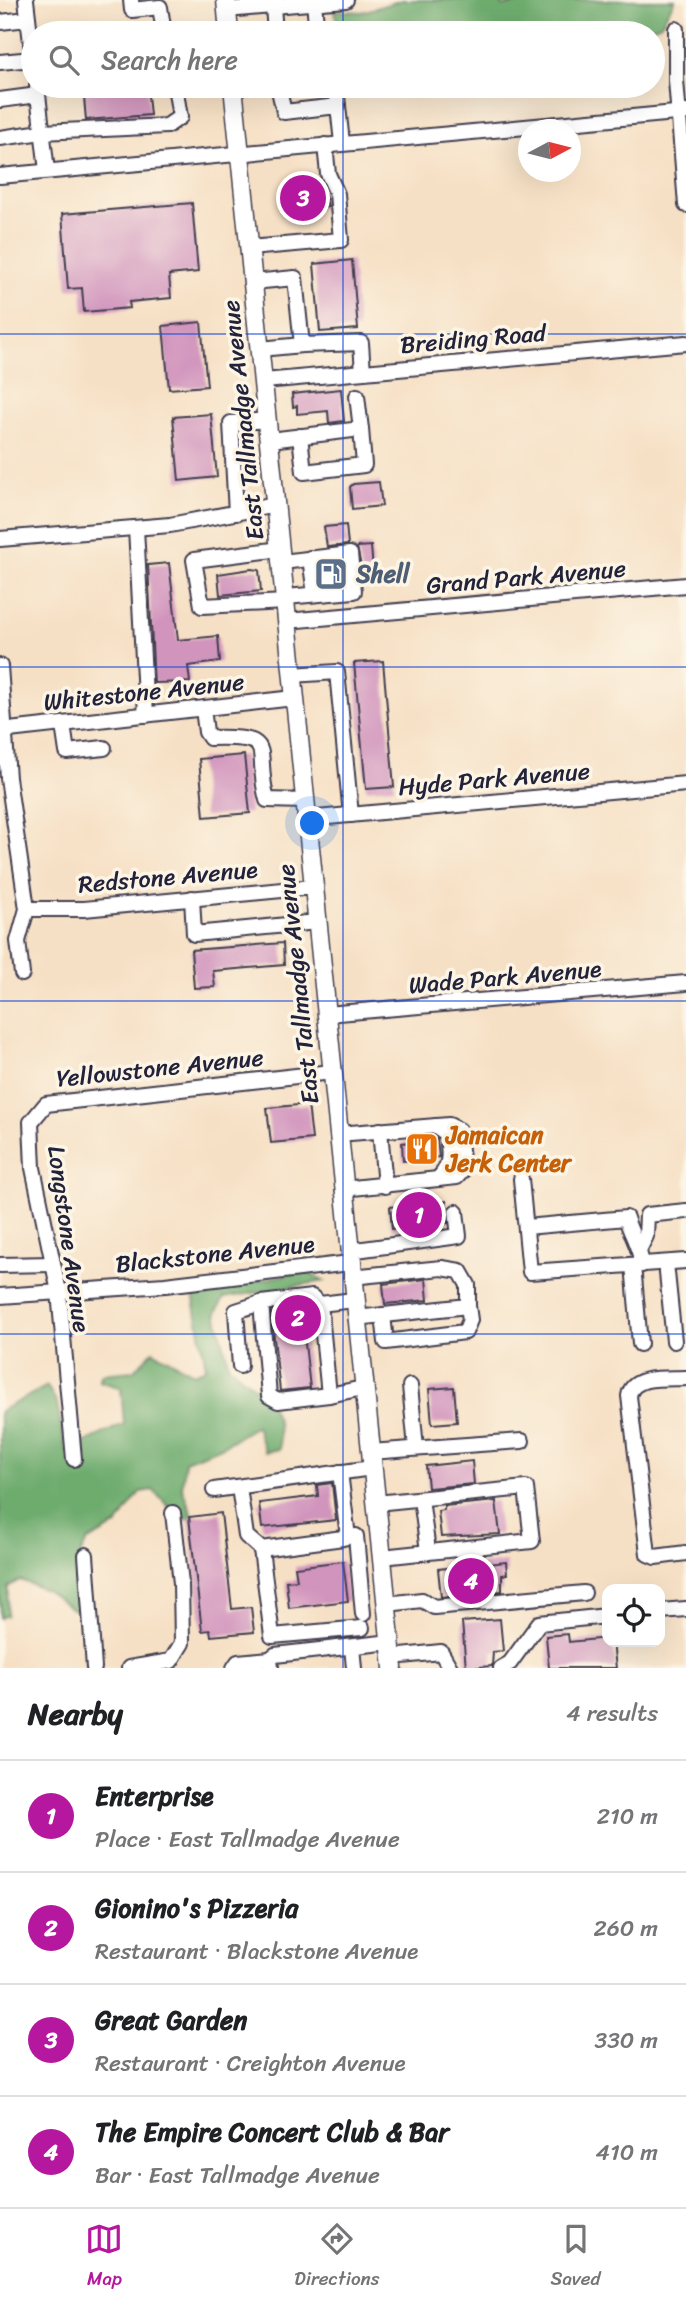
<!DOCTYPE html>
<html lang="en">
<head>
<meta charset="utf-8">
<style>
  :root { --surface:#fff; --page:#f6f6f6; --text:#202124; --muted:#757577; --line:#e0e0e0; --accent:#b5179e }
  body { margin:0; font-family:Sriracha,sans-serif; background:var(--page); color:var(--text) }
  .controls { position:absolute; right:21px; bottom:21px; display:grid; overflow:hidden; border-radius:14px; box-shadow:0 7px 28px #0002 }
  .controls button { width:63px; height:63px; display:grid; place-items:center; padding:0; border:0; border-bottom:2px solid var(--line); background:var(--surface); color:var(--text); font:35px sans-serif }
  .compass { position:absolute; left:518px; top:119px; width:63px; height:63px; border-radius:50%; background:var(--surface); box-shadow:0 7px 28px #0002; rotate:83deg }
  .you { position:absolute; left:313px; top:824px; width:24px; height:24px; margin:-18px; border:5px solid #fff; border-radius:50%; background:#1a73e8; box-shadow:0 0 0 10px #1a73e833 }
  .badge { display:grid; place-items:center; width:46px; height:46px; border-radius:50%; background:var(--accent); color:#fff; font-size:23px; font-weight:700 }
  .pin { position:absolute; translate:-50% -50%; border:4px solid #fff; box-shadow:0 2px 7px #0006 }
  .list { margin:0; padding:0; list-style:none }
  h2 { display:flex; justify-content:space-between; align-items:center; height:91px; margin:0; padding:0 28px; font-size:30px }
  h2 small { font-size:23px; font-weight:400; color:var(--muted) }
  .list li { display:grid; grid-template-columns:46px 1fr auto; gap:21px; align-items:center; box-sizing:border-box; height:112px; padding:0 28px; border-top:2px solid var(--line) }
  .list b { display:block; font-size:26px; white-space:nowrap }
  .list p { margin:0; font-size:23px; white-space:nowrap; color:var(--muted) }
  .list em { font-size:23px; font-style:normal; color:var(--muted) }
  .icon { flex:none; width:38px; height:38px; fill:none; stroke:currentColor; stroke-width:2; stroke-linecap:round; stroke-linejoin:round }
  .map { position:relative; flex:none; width:686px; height:1668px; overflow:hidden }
  .search { position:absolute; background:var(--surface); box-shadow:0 7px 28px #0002; left:21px; right:21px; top:21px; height:77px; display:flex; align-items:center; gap:18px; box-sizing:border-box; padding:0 24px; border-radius:38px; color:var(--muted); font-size:26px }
  .sheet { height:539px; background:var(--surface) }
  nav { display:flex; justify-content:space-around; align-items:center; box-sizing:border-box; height:98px; border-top:2px solid var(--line); background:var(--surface); font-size:19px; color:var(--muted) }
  nav a { display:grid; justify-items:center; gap:4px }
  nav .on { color:var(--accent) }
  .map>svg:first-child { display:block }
  .forest { fill:#6eac6e; stroke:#486754; stroke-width:2 }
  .building { fill:#d194bd }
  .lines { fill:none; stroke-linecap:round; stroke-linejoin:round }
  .minor-tunnel { stroke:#ccbaa9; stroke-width:14; stroke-dasharray:14 7; stroke-linecap:butt }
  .minor-casing { stroke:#423e50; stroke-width:18 }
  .major-casing { stroke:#423e50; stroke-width:21 }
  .minor { stroke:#fff; stroke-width:14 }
  .major { stroke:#fff; stroke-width:18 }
  .grid { fill:none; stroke:#1d4ed8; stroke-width:2; stroke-opacity:0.55 }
  .labels { text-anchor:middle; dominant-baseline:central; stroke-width:7; stroke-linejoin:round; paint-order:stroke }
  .street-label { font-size:24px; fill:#22223b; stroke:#fcf5e5 }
  .service-label { font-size:24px; font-weight:bold; fill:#4e5e75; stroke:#fcf5e5; text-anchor:start }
  .food-label { font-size:24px; font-weight:bold; fill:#c56008; stroke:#fcf5e5; text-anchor:start }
</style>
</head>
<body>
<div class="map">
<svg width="686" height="1668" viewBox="0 0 686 1668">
  <rect width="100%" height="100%" fill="#fcf5e5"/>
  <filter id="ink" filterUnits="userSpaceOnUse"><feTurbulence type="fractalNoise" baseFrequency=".0143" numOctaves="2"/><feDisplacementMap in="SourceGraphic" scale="14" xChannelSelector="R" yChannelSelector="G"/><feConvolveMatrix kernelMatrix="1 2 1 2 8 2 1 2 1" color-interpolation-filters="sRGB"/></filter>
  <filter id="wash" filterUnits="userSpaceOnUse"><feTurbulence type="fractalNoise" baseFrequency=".00686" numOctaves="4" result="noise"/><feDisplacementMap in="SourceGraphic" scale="28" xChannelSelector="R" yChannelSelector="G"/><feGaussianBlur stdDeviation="1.57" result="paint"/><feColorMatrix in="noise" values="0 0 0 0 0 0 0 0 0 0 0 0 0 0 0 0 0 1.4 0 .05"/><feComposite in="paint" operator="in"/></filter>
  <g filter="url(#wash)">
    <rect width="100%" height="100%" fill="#f6e0c5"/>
    <!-- forest -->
    <g class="forest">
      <path d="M402,0h98l3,6 35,-6h137l-14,24 -14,6c-20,-7 -39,-9 -57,3h-250l-6,-23 28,2z"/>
      <path d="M304,1271l21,10 -101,17 -8,15 13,53 39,32 10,24 2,27 -15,3 -9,-26 -35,21 -36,14 -3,27 11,28 -11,5 -29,-31 -13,2 -23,33 -29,16 -7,11 3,53 -10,5 -29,-20 -25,-10 -12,7 -1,28 -7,3v-207l47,-25 10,17 9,48 58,-27 -3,-36 -22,-7 3,-7 31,-3 20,-20 42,23 11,-7 -13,-73z"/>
    </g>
    <g id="blocks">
      <!-- building -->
      <g class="building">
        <path d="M83,86h64l3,29 -64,5z"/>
        <path d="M321,183l7,24 -42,3 -2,-24z"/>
        <path d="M192,203l6,69 -29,3 2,23 -42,4 1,6 -46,4 -2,-24 -14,1 -6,-75z"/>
        <path d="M352,260l6,69 -38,3 -6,-68z"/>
        <path d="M201,322l6,64 -38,3 -6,-63z"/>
        <path d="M341,389l3,32 -15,2 -1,-12 -31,3v-8l-4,1 -1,-13z"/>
        <path d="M211,414l6,63 -38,4 -6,-64z"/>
        <path d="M379,482l3,24 -30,3 -2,-22 3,-3z"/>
        <path d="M346,525l2,20 -21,2 -3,-20z"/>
        <path d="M371,546l2,25 -11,1 -5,-25z"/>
        <path d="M169,563l9,77 40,-4 2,26 -32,4 2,16 -36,1 -6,-118z"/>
        <path d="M341,565l2,17 -20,2 -2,-17z"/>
        <path d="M251,569l8,1 2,21 -41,4 -2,-21z"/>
        <path d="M383,661l11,126 -28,2 -12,-126z"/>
        <path d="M244,755l6,58 -46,4 -5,-58z"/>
        <path d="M283,943l1,22 -71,6 2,16 -21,1 -3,-38z"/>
        <path d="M308,1104l4,35 -41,4 -4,-35z"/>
        <path d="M437,1139l2,18 -36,4 -1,-18z"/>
        <path d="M446,1201l2,22 -56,6 -2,-22z"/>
        <path d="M426,1279l2,21 -43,4 -2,-20z"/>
        <path d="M301,1308l9,80 -30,3 -9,-80z"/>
        <path d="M454,1387l3,35 -25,2 -3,-35z"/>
        <path d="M472,1461l2,23 -46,4 -2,-22z"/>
        <path d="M332,1483l4,37 -74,8 -3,-25 59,-7 -1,-11z"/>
        <path d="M496,1501l4,33 -59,3 -3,-26 6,-1v-4z"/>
        <path d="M221,1513l11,96 19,-2 3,25 -43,4 -1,-6 -8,1 -13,-114z"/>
        <path d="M343,1561l5,40 -59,7 -3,-27 11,-1 -2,-13z"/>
        <path d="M506,1562l1,12 -5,1v16l-61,6 -3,-28z"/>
        <path d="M500,1619l3,32 -10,1 -1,14 -26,2 -4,-46z"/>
        <path d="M568,1634l1,8 38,-4v4h6l3,26h-67l-3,-32z"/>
      </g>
    </g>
  </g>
  <g filter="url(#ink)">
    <use href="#blocks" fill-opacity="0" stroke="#423e50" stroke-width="2"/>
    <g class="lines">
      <!-- minor-tunnel -->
      <path class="minor-tunnel" d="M329,560l3,28"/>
      <defs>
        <g id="minor">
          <path d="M26,0l7,60"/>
          <path d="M131,0l1,10 28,-3 4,26"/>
          <path d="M314,3l3,30"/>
          <path d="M273,6l2,27"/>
          <path d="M226,10l120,-10"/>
          <path d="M0,22l28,-3"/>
          <path d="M676,29v51l10,125"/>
          <path d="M0,62l33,-3"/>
          <path d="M37,86l10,85"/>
          <path d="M278,86l6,26 54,-6 4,37"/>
          <path d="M336,86l2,20"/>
          <path d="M0,100l38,-5"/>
          <path d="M0,138l42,-6 125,-6 13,-9 -5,-31"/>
          <path d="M0,176l686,-64"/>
          <path d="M249,248l92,-8 -4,-46 -9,-20 -3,-29"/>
          <path d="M253,282l42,-4 7,67 -42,4"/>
          <path d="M302,345l59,-2 2,29"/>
          <path d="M264,381l422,-38"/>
          <path d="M300,436l4,36 60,-7 -3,-36"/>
          <path d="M270,440l91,-11 -4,-33"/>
          <path d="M236,513l-5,-90 37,-3"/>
          <path d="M136,528l10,187"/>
          <path d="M0,539l170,-14 106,-20"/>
          <path d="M281,549l-87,11 8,46 84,-4"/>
          <path d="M310,558l5,36"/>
          <path d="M282,562l68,-8 4,37 -68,6"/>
          <path d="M287,621l399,-36"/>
          <path d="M0,666l8,112 19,131 -9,32 4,33"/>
          <path d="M292,675l45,-3 14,143"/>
          <path d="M203,709l3,23 4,6c71,-2 43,10 57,62l38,1"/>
          <path d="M63,725l4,27 37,-4"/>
          <path d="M0,731l294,-33"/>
          <path d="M306,819l380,-35"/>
          <path d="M192,898l2,36 123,-12"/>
          <path d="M27,909h57l229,-22"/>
          <path d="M327,1014l359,-31"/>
          <path d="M436,1126l11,8c2,19 5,30 -9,45"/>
          <path d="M380,1130l5,56"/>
          <path d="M338,1134l111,-9 10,5 4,40 -6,7 -114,12"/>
          <path d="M521,1179l9,93 156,-11"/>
          <path d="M526,1227l100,-9c5,17 14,29 16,47"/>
          <path d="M640,1248l6,-12 1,-21 39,-4"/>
          <path d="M349,1251l110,-15 -3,-24"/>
          <path d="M666,1263l8,78"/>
          <path d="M0,1265l53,-1"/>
          <path d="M633,1265l7,79"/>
          <path d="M351,1277l91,-9 18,3 8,14v21l-112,12"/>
          <path d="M0,1296l165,-11 185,-22"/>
          <path d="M354,1300l-34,4 9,91 34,-7"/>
          <path d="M320,1304l-8,-7 -51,6 8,93 9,5 51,-6"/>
          <path d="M383,1315l3,27 79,-10 5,-12 -2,-14"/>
          <path d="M240,1366l-4,-55 25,-8"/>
          <path d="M686,1378c-17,1 -54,-4 -57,18l19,158 7,3 31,-4"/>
          <path d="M410,1386l6,62"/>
          <path d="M370,1452l152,-11"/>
          <path d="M74,1459l-15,-167 -26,-124 -2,-46 15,-18 286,-32"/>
          <path d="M239,1487l7,49 15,13 82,-11 5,-1 -8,-65"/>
          <path d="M214,1490l158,-22"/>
          <path d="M421,1499l7,52"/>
          <path d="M376,1503l150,-15 6,53 -150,16"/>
          <path d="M356,1536l7,78"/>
          <path d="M261,1549l11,87 90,-8"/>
          <path d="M86,1555l8,113"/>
          <path d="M387,1604l35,-4 12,7 150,-14"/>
          <path d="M660,1611l26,-2"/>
          <path d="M352,1647l2,21"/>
          <path d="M392,1657l49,-5 9,16"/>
          <path d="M129,1668l42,-7 11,-18 -1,-60 -8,-70"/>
          <path d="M234,1668l4,-6 32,-3"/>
          <path d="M271,1668l-1,-9 5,-4 116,-13"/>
          <path d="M501,1668l9,-5 29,-40 68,-7"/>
        </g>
        <g id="major">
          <path d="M226,0l3,33"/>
          <path d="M233,86l160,1582"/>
        </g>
      </defs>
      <!-- minor casing -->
      <use href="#minor" class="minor-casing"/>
      <!-- major casing -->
      <use href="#major" class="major-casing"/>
      <!-- minor -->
      <use href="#minor" class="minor"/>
      <!-- major -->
      <use href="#major" class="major"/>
    </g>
  </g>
  <!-- grid -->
  <path class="grid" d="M343,0v33M343,86v1582M0,334h686M0,667h686M0,1001h686M0,1334h686"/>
  <!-- icons -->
  <defs>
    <symbol id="fuel-square" viewBox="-11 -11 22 22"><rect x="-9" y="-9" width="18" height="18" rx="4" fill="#5c6f8a" stroke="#fcf5e5"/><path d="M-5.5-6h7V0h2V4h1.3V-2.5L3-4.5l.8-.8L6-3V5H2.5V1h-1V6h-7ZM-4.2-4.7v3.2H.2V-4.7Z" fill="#fff"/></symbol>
    <symbol id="restaurant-square" viewBox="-11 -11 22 22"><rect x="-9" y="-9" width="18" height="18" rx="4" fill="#e8710a" stroke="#fcf5e5"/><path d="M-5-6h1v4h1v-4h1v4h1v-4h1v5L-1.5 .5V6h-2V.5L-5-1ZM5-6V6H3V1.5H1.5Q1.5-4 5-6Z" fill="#fff"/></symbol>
  </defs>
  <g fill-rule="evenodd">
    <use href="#fuel-square" x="312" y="555" width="38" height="38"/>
    <use href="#restaurant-square" x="403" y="1130" width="38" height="38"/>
  </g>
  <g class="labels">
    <!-- street labels -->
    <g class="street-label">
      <text transform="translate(473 339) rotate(-5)">Breiding Road</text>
      <text transform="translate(243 420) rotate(-96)">East Tallmadge Avenue</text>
      <text transform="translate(526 577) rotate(-5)">Grand Park Avenue</text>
      <text transform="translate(144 692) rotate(-6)">Whitestone Avenue</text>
      <text transform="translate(494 779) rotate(-5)">Hyde Park Avenue</text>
      <text transform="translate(168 877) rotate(-5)">Redstone Avenue</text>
      <text transform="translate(505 977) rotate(-5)">Wade Park Avenue</text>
      <text transform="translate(298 984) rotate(-96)">East Tallmadge Avenue</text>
      <text transform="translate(160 1068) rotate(-6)">Yellowstone Avenue</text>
      <text transform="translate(69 1239) rotate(82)">Longstone Avenue</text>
      <text transform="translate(215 1254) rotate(-6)">Blackstone Avenue</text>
    </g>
    <!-- service labels -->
    <g class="service-label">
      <text x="356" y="574">Shell</text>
    </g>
    <!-- food labels -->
    <g class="food-label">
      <text x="446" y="1135">Jamaican<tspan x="446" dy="28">Jerk Center</tspan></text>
    </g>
  </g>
</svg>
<div class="controls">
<button><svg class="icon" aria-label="locate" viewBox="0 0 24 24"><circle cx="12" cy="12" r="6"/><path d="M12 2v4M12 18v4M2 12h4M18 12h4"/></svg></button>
</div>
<svg class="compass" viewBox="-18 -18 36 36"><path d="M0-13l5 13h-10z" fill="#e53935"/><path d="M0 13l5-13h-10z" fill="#757577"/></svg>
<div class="you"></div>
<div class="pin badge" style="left:419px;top:1215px">1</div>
<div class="pin badge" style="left:298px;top:1318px">2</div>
<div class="pin badge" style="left:303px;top:198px">3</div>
<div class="pin badge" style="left:471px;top:1581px">4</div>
<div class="search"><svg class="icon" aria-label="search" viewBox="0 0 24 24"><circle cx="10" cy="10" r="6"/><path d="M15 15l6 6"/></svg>Search here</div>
</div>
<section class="sheet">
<h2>Nearby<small>4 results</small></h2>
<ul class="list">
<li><span class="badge">1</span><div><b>Enterprise</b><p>Place · East Tallmadge Avenue</p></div><em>210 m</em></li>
<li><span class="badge">2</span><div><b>Gionino's Pizzeria</b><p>Restaurant · Blackstone Avenue</p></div><em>260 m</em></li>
<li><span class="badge">3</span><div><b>Great Garden</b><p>Restaurant · Creighton Avenue</p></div><em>330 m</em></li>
<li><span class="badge">4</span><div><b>The Empire Concert Club &amp; Bar</b><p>Bar · East Tallmadge Avenue</p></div><em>410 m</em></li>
</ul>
</section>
<nav>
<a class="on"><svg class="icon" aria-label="map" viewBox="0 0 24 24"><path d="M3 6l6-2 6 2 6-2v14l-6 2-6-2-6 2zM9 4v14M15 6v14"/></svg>Map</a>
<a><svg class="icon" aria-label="directions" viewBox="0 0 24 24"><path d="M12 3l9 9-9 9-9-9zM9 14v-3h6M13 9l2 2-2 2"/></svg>Directions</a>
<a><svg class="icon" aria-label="saved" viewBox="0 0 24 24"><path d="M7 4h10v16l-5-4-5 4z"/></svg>Saved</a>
</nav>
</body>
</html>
